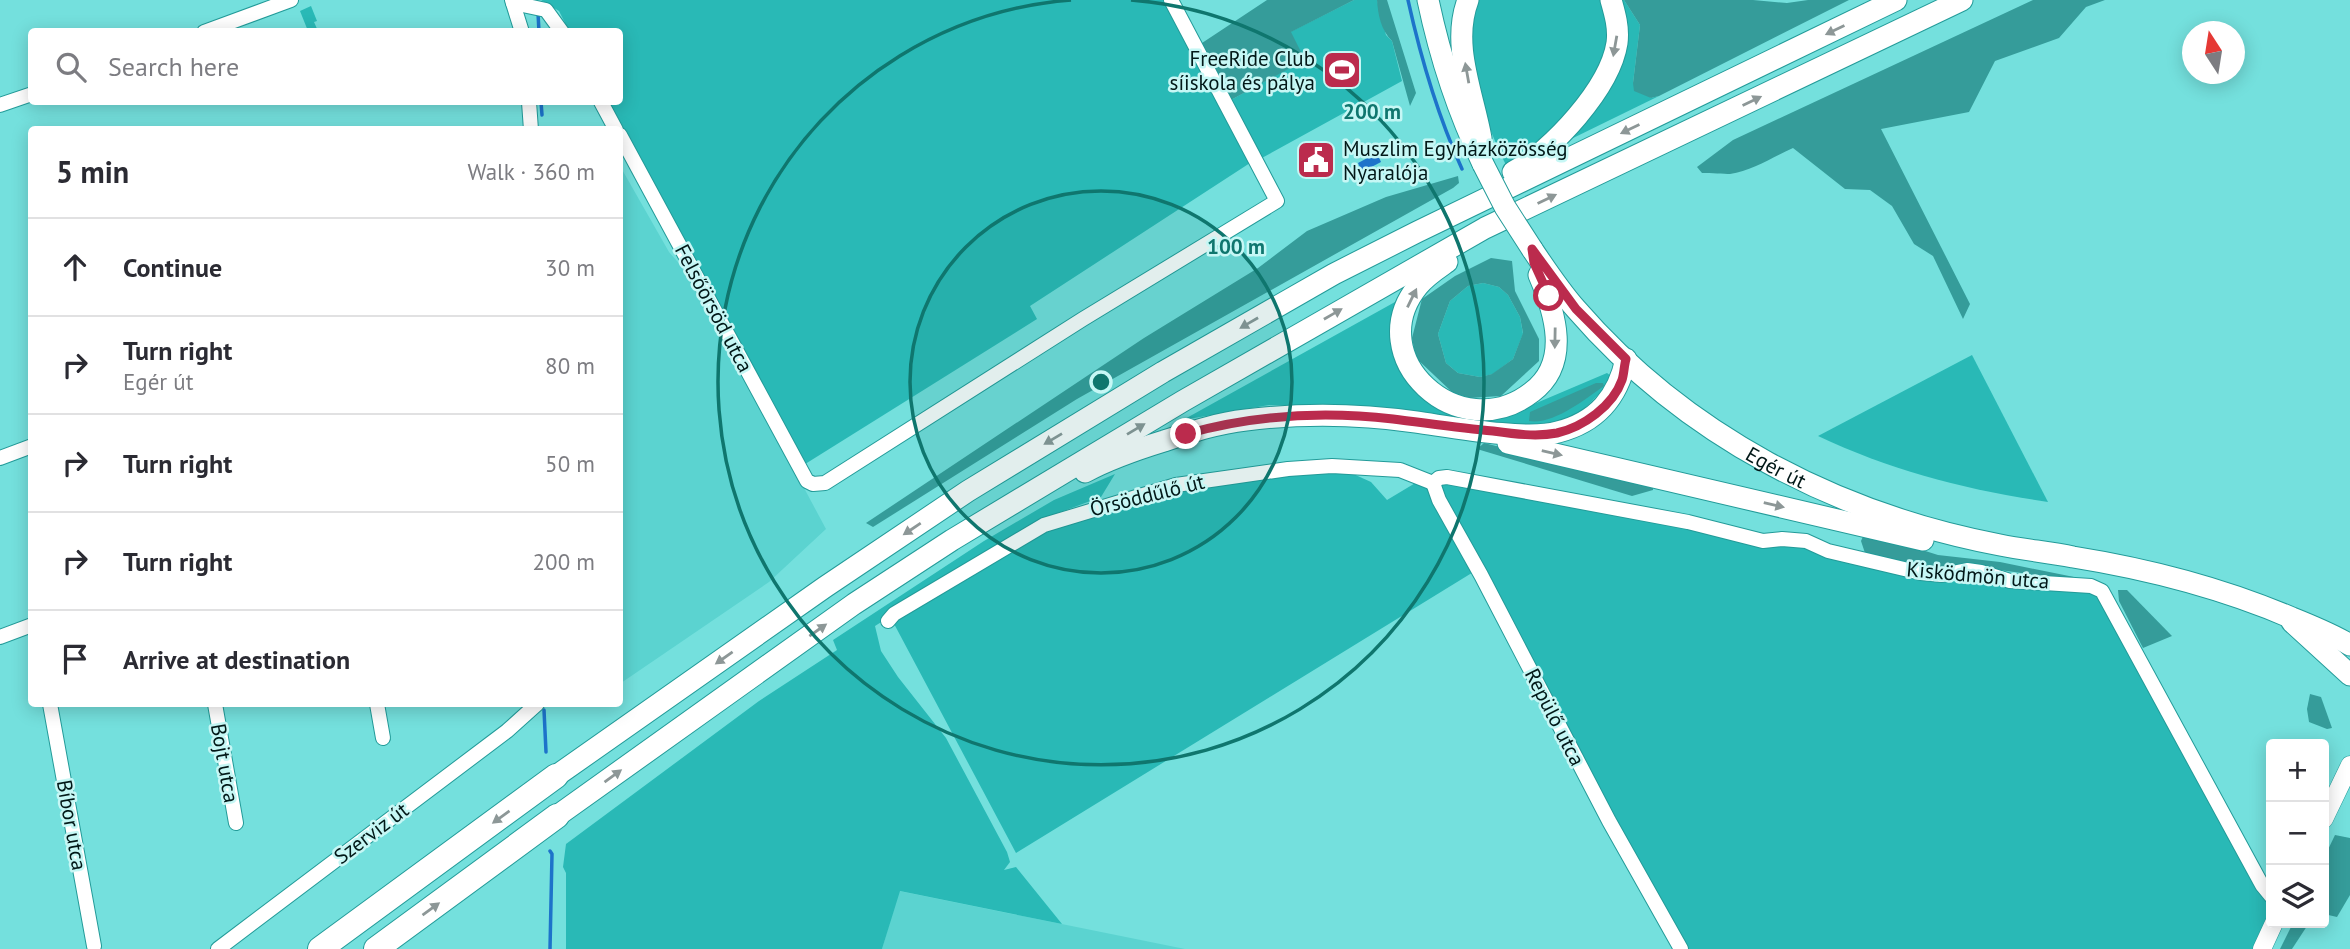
<!DOCTYPE html>
<html lang="en">
<head>
<meta charset="utf-8">
<style>
  :root { --surface:#fff; --page:#f7f7f7; --text:#2b2b33; --muted:#7c7c81; --line:#e1e1e2 }
  body { margin:0; font-family:"PT Sans",sans-serif; background:var(--page); color:var(--text) }
  .controls { position:absolute; right:21px; bottom:21px; display:grid; overflow:hidden; border-radius:7px; box-shadow:0 4px 18px #0003 }
  .controls button { width:63px; height:63px; display:grid; place-items:center; padding:0; border:0; border-bottom:2px solid var(--line); background:var(--surface); color:var(--text); font:35px sans-serif }
  .compass { position:absolute; left:2182px; top:21px; width:63px; height:63px; border-radius:50%; background:var(--surface); box-shadow:0 4px 18px #0003; rotate:348deg }
  .stop { position:absolute; width:21px; height:21px; margin:-16px; border:5px solid #bb2b4d; border-radius:50%; background:#fff }
  .stop.end { background:#bb2b4d; border-color:#fff; box-shadow:0 2px 7px #0008 }
  .list { margin:0; padding:0; list-style:none }
  h2 { display:flex; justify-content:space-between; align-items:center; height:91px; margin:0; padding:0 28px; font-size:30px }
  h2 small { font-size:23px; font-weight:400; color:var(--muted) }
  .list li { display:grid; grid-template-columns:46px 1fr auto; gap:21px; align-items:center; box-sizing:border-box; height:98px; padding:0 28px; border-top:2px solid var(--line) }
  .list b { display:block; font-size:26px; white-space:nowrap }
  .list p { margin:0; font-size:23px; white-space:nowrap; color:var(--muted) }
  .list em { font-size:23px; font-style:normal; color:var(--muted) }
  .icon { flex:none; width:38px; height:38px; fill:none; stroke:currentColor; stroke-width:2; stroke-linecap:round; stroke-linejoin:round }
  .map { position:relative; flex:none; width:2350px; height:949px; overflow:hidden }
  .search { position:absolute; background:var(--surface); box-shadow:0 4px 18px #0003; left:28px; top:28px; width:595px; height:77px; display:flex; align-items:center; gap:18px; box-sizing:border-box; padding:0 24px; border-radius:7px; color:var(--muted); font-size:26px }
  .panel { position:absolute; background:var(--surface); box-shadow:0 4px 18px #0003; left:28px; top:126px; width:595px; height:581px; border-radius:7px }
  .map>svg:first-child { display:block }
  .built { fill:#5bd3d0 }
  .green { fill:#29b9b6 }
  .forest { fill:#359c9a; fill-rule:evenodd }
  .water { fill:#1d73ca }
  .lines { fill:none; stroke-linecap:round; stroke-linejoin:round }
  .stream { stroke:#1d73ca; stroke-width:3.5 }
  .minor-casing { stroke:#239b99; stroke-width:16 }
  .tertiary-casing { stroke:#239b99; stroke-width:19 }
  .primary-casing { stroke:#239b99; stroke-width:23 }
  .motorway-casing { stroke:#239b99; stroke-width:26 }
  .minor { stroke:#fff; stroke-width:14 }
  .tertiary { stroke:#fff; stroke-width:18 }
  .primary { stroke:#fff; stroke-width:21 }
  .motorway { stroke:#fff; stroke-width:24 }
  .primary-bridge-casing { stroke:#239b99; stroke-width:23; stroke-linecap:butt }
  .primary-bridge { stroke:#fff; stroke-width:21 }
  .oneway { fill:#8d9797 }
  .route { stroke:#bb2b4d; stroke-width:9 }
  .ring { fill:none; stroke:#0f766e; stroke-width:3.5 }
  .labels { text-anchor:middle; dominant-baseline:central; stroke-width:5; stroke-linejoin:round; paint-order:stroke }
  .poi-label { font-size:21px; fill:#021818; stroke:#c6f7f5; text-anchor:end }
  .street-label { font-size:21px; fill:#021818; stroke:#c6f7f5 }
  .centre { fill:#0f766e; stroke:#c6f7f5; stroke-width:3.5 }
  .ring-label { font-size:21px; text-anchor:middle; font-weight:bold; fill:#0f766e; stroke:#c6f7f5; stroke-width:5; stroke-linejoin:round; paint-order:stroke }
</style>
</head>
<body>
<div class="map">
<svg width="2350" height="949" viewBox="0 0 2350 949">
  <rect width="100%" height="100%" fill="#74e0dd"/>
  <!-- built -->
  <g class="built">
    <path d="M620,166l49,86 22,25 135,252 -57,53 -148,101z"/>
    <path d="M899,891l286,58h-303z"/>
  </g>
  <!-- green -->
  <g class="green">
    <path d="M541,0h622l87,163 -220,143 7,13 -235,147 -196,-364h14v-70l-51,-1 -10,-20z"/>
    <path d="M1354,0h23l9,35 6,6 10,40 -142,78 -31,-58 75,-41 -14,-28z"/>
    <path d="M1476,0h126l8,28 -2,26 -30,50 -50,51 -21,12c-27,-54 -42,-106 -31,-167z"/>
    <path d="M1620,0h4l16,25 -7,58 18,15 8,-2 -92,45 38,-49z"/>
    <path d="M311,6l6,15 -3,1 4,9h-10l-8,-20z"/>
    <path d="M1483,283l16,4 9,8 12,22 3,17 -10,25 -20,15 -13,3 -22,-4 -12,-10 -8,-29 12,-33 18,-15z"/>
    <path d="M1404,297l-1,78 29,30 39,9 49,-4 87,-37 4,3 -1,7 -32,32 -37,12 -88,-8 -71,-12 -113,-2 -86,15z"/>
    <path d="M1972,355l76,147c-81,-12 -156,-31 -230,-66z"/>
    <path d="M1340,468l31,14 16,18 30,-18 22,-4 343,61 172,34 148,18 169,305v27l-9,26h-581l-206,-378 -459,282 -124,-233 157,-96 90,-29z"/>
    <path d="M1115,474l-14,23 -56,21 -170,108 6,25 17,26 48,61 61,114 3,10 -6,8 12,-3 46,57 -162,-33 -18,58h-316v-76l-3,-6 3,-23 193,-143 78,-51 -4,-10 151,-99 70,-41z"/>
  </g>
  <!-- forest -->
  <g class="forest">
    <path d="M1267,0h87l-63,32 14,28 -76,41 -27,-58z"/>
    <path d="M1377,0h10l29,93 -6,13 -18,-65c-11,-11 -14,-26 -15,-41z"/>
    <path d="M1624,0h129l34,3 21,-3h41l-190,96 -8,2 -17,-7 -1,-8 7,-58z"/>
    <path d="M2033,0h72l-19,7 -27,31 -64,23 -26,51 -88,17 89,175 -7,15 -30,-63 -19,-12 -22,-38 -22,-16 -25,-1 -52,-41c-20,9 -41,23 -63,26 -6,0 -19,-1 -28,-1l-5,-6 36,-27z"/>
    <path d="M1458,176l1,7 -6,5 -376,211 -204,128 -7,-4 278,-185 114,-70 49,-37 79,-34z"/>
    <path d="M1491,258l21,3 3,30 24,48v22l-38,35 -31,2 -17,-5 -37,-35 -4,-20 10,-39 33,-23zM1483,283l16,4 9,8 12,22 3,16 -10,26 -21,15 -12,3 -22,-4 -12,-10 -8,-29 12,-33 18,-15z"/>
    <path d="M1596,383h7l1,3c-20,14 -51,39 -75,35l1,-9z"/>
    <path d="M1484,443l169,41v6l-21,6 -155,-47z"/>
    <path d="M1865,532l73,23 62,7 74,15 -2,3 -101,-14 -39,2 -67,-15 -4,-12z"/>
    <path d="M2118,590h9l45,46 -29,12 -24,-47z"/>
    <path d="M2310,694l11,3 11,31 -5,1 -18,-7 -2,-13z"/>
    <path d="M2335,835l15,3v57l-13,22 -13,-3v-56z"/>
    <path d="M2293,923h16l-17,26h-12z"/>
  </g>
  <!-- water -->
  <path class="water" d="M1377,153l4,9 -19,10 -4,-9z"/>
  <g class="lines">
    <!-- stream -->
    <g class="stream">
      <path d="M1408,0c13,59 29,114 54,169"/>
      <path d="M538,13l1,19"/>
      <path d="M541,102l1,13"/>
      <path d="M544,710l2,42"/>
      <path d="M550,851l2,3 -2,95"/>
    </g>
    <defs>
      <g id="minor">
        <path d="M512,0l10,32"/>
        <path d="M513,3l33,7 16,22"/>
        <path d="M204,32l87,-32"/>
        <path d="M529,102l2,28"/>
        <path d="M601,102l15,28"/>
        <path d="M0,105l32,-11"/>
        <path d="M620,135l187,346 6,3 12,-1 258,-164 194,-118 -106,-201"/>
        <path d="M0,458l32,-12"/>
        <path d="M1433,483l6,-5 8,-1 241,45 75,19 19,-2 24,2 22,10 93,22 21,2 25,-5 14,2 29,9 81,5 11,5 160,294 9,11"/>
        <path d="M1433,483l6,17 42,75 128,246 72,128"/>
        <path d="M888,621l6,-7 150,-89 132,-40 112,-16 44,-3 68,4 33,13"/>
        <path d="M0,637l32,-12"/>
        <path d="M50,704l44,242"/>
        <path d="M215,704l21,119"/>
        <path d="M377,704l6,34"/>
        <path d="M218,949l289,-218 30,-27"/>
      </g>
      <g id="tertiary">
        <path d="M2324,819l26,-54"/>
        <path d="M2262,949l12,-26"/>
      </g>
      <g id="primary">
        <path d="M1428,0c12,57 30,112 55,164"/>
        <path d="M1468,0c-17,45 5,93 13,138"/>
        <path d="M1513,172c39,-21 97,-84 104,-129 2,-15 -2,-29 -6,-43"/>
        <path id="s1" d="M1532,249c14,21 28,42 44,60 109,126 261,205 424,236 24,5 49,7 73,12 75,12 149,31 219,61 20,8 40,16 58,27"/>
        <path d="M1447,262c-10,7 -21,14 -29,24 -58,71 41,163 114,106 39,-29 23,-80 7,-117"/>
        <path d="M1508,443l415,97"/>
        <path d="M1085,472c24,-13 53,-23 79,-31 27,-9 54,-18 82,-21 56,-7 114,-6 170,2 36,5 109,19 142,10 39,-10 60,-35 68,-73"/>
        <path d="M2292,622l58,53"/>
        <path d="M556,776l269,-189 143,-96 195,-119 171,-98 83,-42 479,-232"/>
        <path d="M557,816l297,-212 98,-64 231,-139 302,-173 477,-228"/>
      </g>
      <g id="motorway">
        <path d="M320,949l236,-173"/>
        <path d="M376,949l181,-133"/>
      </g>
    </defs>
    <!-- minor casing -->
    <use href="#minor" class="minor-casing"/>
    <!-- tertiary casing -->
    <use href="#tertiary" class="tertiary-casing"/>
    <!-- primary casing -->
    <use href="#primary" class="primary-casing"/>
    <!-- motorway casing -->
    <use href="#motorway" class="motorway-casing"/>
    <!-- minor -->
    <use href="#minor" class="minor"/>
    <!-- tertiary -->
    <use href="#tertiary" class="tertiary"/>
    <!-- primary -->
    <use href="#primary" class="primary"/>
    <!-- motorway -->
    <use href="#motorway" class="motorway"/>
    <defs>
      <path id="primary-bridge" d="M1483,164l22,43 27,42"/>
    </defs>
    <!-- primary-bridge casing -->
    <use href="#primary-bridge" class="primary-bridge-casing"/>
    <!-- primary-bridge -->
    <use href="#primary-bridge" class="primary-bridge"/>
  </g>
  <!-- one-way arrows -->
  <defs><path id="oneway-solid" d="M-6-.8H1V-3.2L6.5 0L1 3.2V.8H-6Z" transform="scale(1.75)"/></defs>
  <g class="oneway">
    <use href="#oneway-solid" transform="translate(1835 30) rotate(154)"/>
    <use href="#oneway-solid" transform="translate(1615 46) rotate(100)"/>
    <use href="#oneway-solid" transform="translate(1467 73) rotate(-100)"/>
    <use href="#oneway-solid" transform="translate(1752 101) rotate(-26)"/>
    <use href="#oneway-solid" transform="translate(1630 129) rotate(154)"/>
    <use href="#oneway-solid" transform="translate(1547 199) rotate(-26)"/>
    <use href="#oneway-solid" transform="translate(1412 298) rotate(-64)"/>
    <use href="#oneway-solid" transform="translate(1333 314) rotate(-30)"/>
    <use href="#oneway-solid" transform="translate(1249 323) rotate(150)"/>
    <use href="#oneway-solid" transform="translate(1555 338) rotate(91)"/>
    <use href="#oneway-solid" transform="translate(1136 429) rotate(-31)"/>
    <use href="#oneway-solid" transform="translate(1053 439) rotate(149)"/>
    <use href="#oneway-solid" transform="translate(1552 453) rotate(13)"/>
    <use href="#oneway-solid" transform="translate(1774 505) rotate(13)"/>
    <use href="#oneway-solid" transform="translate(912 529) rotate(146)"/>
    <use href="#oneway-solid" transform="translate(818 630) rotate(-35)"/>
    <use href="#oneway-solid" transform="translate(724 658) rotate(145)"/>
    <use href="#oneway-solid" transform="translate(613 776) rotate(-36)"/>
    <use href="#oneway-solid" transform="translate(501 817) rotate(144)"/>
    <use href="#oneway-solid" transform="translate(431 909) rotate(-36)"/>
  </g>
  <g class="lines">
    <!-- route -->
    <path class="route" d="M1186,434c67,-19 137,-23 207,-15 33,4 67,9 100,12 21,3 44,6 64,2 26,-6 56,-27 65,-53 2,-6 2,-14 4,-21l-50,-50 -44,-60 2,14 15,33"/>
  </g>
  <!-- distance rings -->
  <circle cx="1101" cy="382" r="191" fill="#0f766e" fill-opacity=".12"/>
  <g class="ring">
    <circle cx="1101" cy="382" r="191"/>
    <path d="M1131 0A383 383 0 1 1 1071 0"/>
  </g>
  <!-- icons -->
  <defs>
    <symbol id="stadium-square" viewBox="-11 -11 22 22"><rect x="-9" y="-9" width="18" height="18" rx="4" fill="#bb2b4d" stroke="#c6f7f5"/><path d="M0-5a6.5 5 0 1 0 0 10a6.5 5 0 1 0 0-10ZM-3.5-1.8h7v3.6h-7Z" fill="#fff"/></symbol>
    <symbol id="civic-square" viewBox="-11 -11 22 22"><rect x="-9" y="-9" width="18" height="18" rx="4" fill="#bb2b4d" stroke="#c6f7f5"/><path d="M-.6-6.5H3V-4.5H.6V-3L4-1V1h2V6H-6V1h2V-1L-.6-3ZM-1.2 2.5V6h2.4V2.5Z" fill="#fff"/></symbol>
  </defs>
  <g fill-rule="evenodd">
    <use href="#stadium-square" x="1320" y="48" width="44" height="44"/>
    <use href="#civic-square" x="1294" y="138" width="44" height="44"/>
  </g>
  <g class="labels">
    <!-- poi labels -->
    <g class="poi-label">
      <text x="1315" y="58">FreeRide Club<tspan x="1315" dy="24">síiskola és pálya</tspan></text>
      <text x="1343" y="148" text-anchor="start">Muszlim Egyházközösség<tspan x="1343" dy="24">Nyaralója</tspan></text>
    </g>
    <!-- street labels -->
    <g class="street-label">
      <text transform="translate(714 308) rotate(62)">Felsőörsöd utca</text>
      <text stroke="none"><textPath href="#s1" startOffset="331">Egér út</textPath></text>
      <text transform="translate(1147 495) rotate(-14)">Örsöddűlő út</text>
      <text transform="translate(1978 575) rotate(5)">Kisködmön utca</text>
      <text transform="translate(1555 717) rotate(63)">Repülő utca</text>
      <text transform="translate(225 763) rotate(80)">Bojt utca</text>
      <text transform="translate(72 825) rotate(80)">Bíbor utca</text>
      <text transform="translate(371 833) rotate(-37)">Szerviz út</text>
    </g>
  </g>
  <circle cx="1101" cy="382" r="10" class="centre"/>
  <g class="ring-label">
    <text x="1372" y="119">200 m</text>
    <text x="1236" y="254">100 m</text>
  </g>
</svg>
<div class="controls">
<button>+</button>
<button>−</button>
<button><svg class="icon" aria-label="layers" viewBox="0 0 24 24"><path d="M12 4l9 5-9 5-9-5zM3 14l9 5 9-5"/></svg></button>
</div>
<svg class="compass" viewBox="-18 -18 36 36"><path d="M0-13l5 13h-10z" fill="#e53935"/><path d="M0 13l5-13h-10z" fill="#7c7c81"/></svg>
<div class="stop" style="left:1549px;top:296px"></div>
<div class="stop end" style="left:1186px;top:434px"></div>
<div class="search"><svg class="icon" aria-label="search" viewBox="0 0 24 24"><circle cx="10" cy="10" r="6"/><path d="M15 15l6 6"/></svg>Search here</div>
<section class="panel">
<h2>5 min<small>Walk · 360 m</small></h2>
<ul class="list">
<li><svg class="icon" aria-label="ahead" viewBox="0 0 24 24"><path d="M12 20V5M6 11l6-6 6 6"/></svg><div><b>Continue</b></div><em>30 m</em></li>
<li><svg class="icon" aria-label="right" viewBox="0 0 24 24"><path d="M7 20v-9h11M14 6l5 5-5 5"/></svg><div><b>Turn right</b><p>Egér út</p></div><em>80 m</em></li>
<li><svg class="icon" aria-label="right" viewBox="0 0 24 24"><path d="M7 20v-9h11M14 6l5 5-5 5"/></svg><div><b>Turn right</b></div><em>50 m</em></li>
<li><svg class="icon" aria-label="right" viewBox="0 0 24 24"><path d="M7 20v-9h11M14 6l5 5-5 5"/></svg><div><b>Turn right</b></div><em>200 m</em></li>
<li><svg class="icon" aria-label="arrive" viewBox="0 0 24 24"><path d="M6 21V4h12l-3 4 3 4H6"/></svg><div><b>Arrive at destination</b></div></li>
</ul>
</section>
</div>
</body>
</html>
